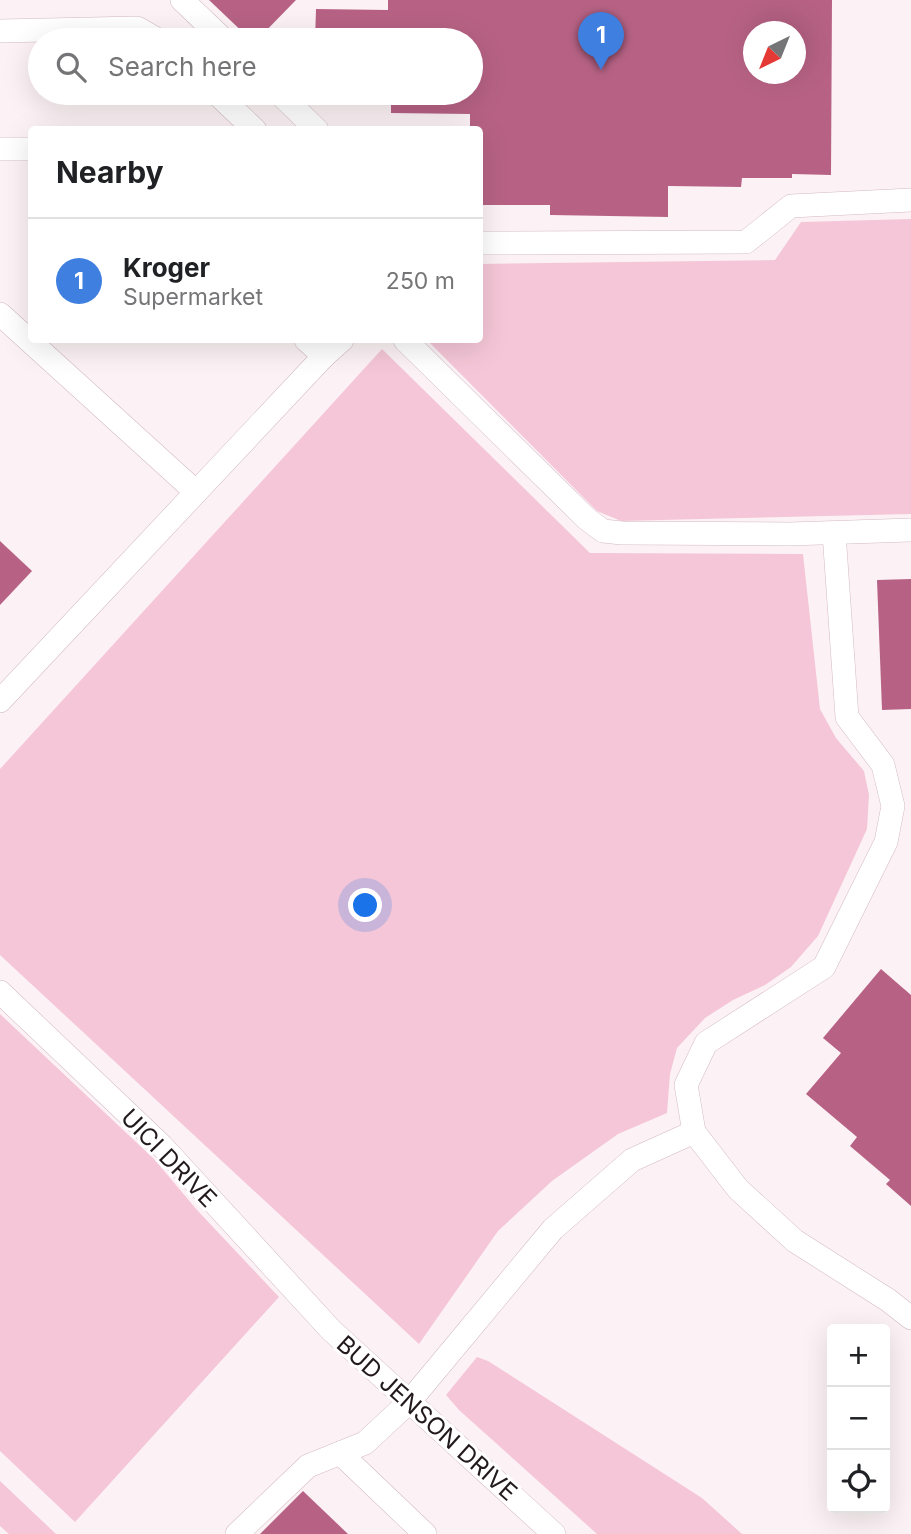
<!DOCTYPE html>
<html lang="en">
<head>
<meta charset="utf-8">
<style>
  :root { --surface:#fff; --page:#f2f2f2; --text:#202124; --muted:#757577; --line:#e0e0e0; --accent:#ea580c }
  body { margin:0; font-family:Inter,sans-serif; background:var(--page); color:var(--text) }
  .controls { position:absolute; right:21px; bottom:21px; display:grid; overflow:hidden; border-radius:7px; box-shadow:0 7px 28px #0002 }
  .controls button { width:63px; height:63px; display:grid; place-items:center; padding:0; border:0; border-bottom:2px solid var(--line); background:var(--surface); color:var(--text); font:35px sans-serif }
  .compass { position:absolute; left:743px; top:21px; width:63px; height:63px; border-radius:50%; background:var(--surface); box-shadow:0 7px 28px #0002; rotate:223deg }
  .you { position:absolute; left:366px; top:906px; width:24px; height:24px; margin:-18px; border:5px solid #fff; border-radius:50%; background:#1a73e8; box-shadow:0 0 0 10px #1a73e833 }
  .badge { display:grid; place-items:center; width:46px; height:46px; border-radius:50%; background:var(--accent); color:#fff; font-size:23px; font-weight:700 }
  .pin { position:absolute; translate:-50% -58px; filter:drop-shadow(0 2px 4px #0008) }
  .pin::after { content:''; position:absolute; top:37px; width:24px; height:21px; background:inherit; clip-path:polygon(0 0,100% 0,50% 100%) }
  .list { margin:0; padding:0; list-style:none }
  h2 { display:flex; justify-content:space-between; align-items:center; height:91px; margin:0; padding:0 28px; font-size:30px }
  h2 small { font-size:23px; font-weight:400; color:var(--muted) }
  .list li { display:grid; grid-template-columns:46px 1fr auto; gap:21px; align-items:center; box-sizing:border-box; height:126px; padding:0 28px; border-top:2px solid var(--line) }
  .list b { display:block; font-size:26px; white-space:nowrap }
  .list p { margin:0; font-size:23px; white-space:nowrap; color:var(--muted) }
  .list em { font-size:23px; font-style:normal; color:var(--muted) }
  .icon { flex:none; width:38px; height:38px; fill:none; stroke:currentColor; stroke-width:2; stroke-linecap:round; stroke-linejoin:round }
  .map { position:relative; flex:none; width:911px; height:1534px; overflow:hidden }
  .search { position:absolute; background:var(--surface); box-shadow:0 7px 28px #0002; left:28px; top:28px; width:455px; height:77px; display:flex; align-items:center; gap:18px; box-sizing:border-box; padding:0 24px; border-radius:38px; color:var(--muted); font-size:26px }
  .panel { position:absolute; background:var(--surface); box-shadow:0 7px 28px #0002; left:28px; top:126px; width:455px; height:217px; border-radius:7px }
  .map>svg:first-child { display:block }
  .green { fill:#f5c6d7 }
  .building { fill:#b76284; fill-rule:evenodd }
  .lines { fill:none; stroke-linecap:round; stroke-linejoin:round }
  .minor-casing { stroke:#d3bac2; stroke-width:24 }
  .minor { stroke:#fff; stroke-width:23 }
  .labels { text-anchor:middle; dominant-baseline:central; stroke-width:6; stroke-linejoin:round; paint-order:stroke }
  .street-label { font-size:24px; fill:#22191c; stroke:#fff }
</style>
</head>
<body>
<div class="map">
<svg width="911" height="1534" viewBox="0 0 911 1534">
  <rect width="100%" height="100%" fill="#fcf2f5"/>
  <!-- green -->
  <g class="green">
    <path d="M911,219v295l-290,7 -24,-10 -170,-171h53v-76l295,-4 26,-38z"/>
    <path d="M382,349l208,204 213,1 17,155 16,29 28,33 5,24 -2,34 -49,107 -27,31 -26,18 -32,15 -28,18 -28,30 -7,26 -3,39 -49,21 -66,47 -54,50 -79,113 -419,-389v-186z"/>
    <path d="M0,1014l154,145 43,51 82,87 -204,225 -75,-71z"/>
    <path d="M477,1357l11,4 214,137 40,36h-145l-138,-124 -13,-15z"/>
    <path d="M0,1481l56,53h-47l-9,-8z"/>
  </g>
  <!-- building -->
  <g class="building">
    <path d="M209,0h87l-39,40h-6z"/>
    <path d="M388,0h444l-1,175 -39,-1v4h-50l-1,9 -73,-1v31l-118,-2v-10h-70v-75h-10v-16l-79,-1v-20h80v-53h-156l1,-31 72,1zM753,32h42v42h-42z"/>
    <path d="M0,541l32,30 -32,34z"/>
    <path d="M911,579v130l-29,1 -5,-130z"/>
    <path d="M881,969l30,26v211l-25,-22 4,-4 -40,-34 7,-9 -51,-43 35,-41 -18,-15z"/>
    <path d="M303,1491l45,43h-88z"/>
  </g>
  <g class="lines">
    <defs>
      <g id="minor">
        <path d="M182,0l42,40"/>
        <path d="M0,31l137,-3 21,12"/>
        <path d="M216,93l39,37"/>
        <path d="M279,93l38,37"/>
        <path d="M0,149h32"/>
        <path d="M480,243l266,-1 45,-36 120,-6"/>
        <path d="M0,314l196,178"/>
        <path d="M306,340l18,16"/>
        <path d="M405,340l182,179 16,12 19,2 168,1 121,-4"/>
        <path d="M0,701l324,-345 18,-16"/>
        <path d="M0,992l162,154 169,184 223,204"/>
        <path d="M694,1132l44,57 57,52 93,59 23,18"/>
        <path d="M340,1453l85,81"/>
        <path d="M237,1534l71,-68 57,-23 44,-41 144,-173 79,-69 62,-28 -8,-47 20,-42 118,-76 62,-125 7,-36 -10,-41 -36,-48 -13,-184"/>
      </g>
    </defs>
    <!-- minor casing -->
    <use href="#minor" class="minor-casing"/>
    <!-- minor -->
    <use href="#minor" class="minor"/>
  </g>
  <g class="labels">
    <!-- street labels -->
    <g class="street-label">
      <text transform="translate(169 1158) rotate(46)">UICI DRIVE</text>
      <text transform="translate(427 1418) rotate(42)">BUD JENSON DRIVE</text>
    </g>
  </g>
</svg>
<div class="controls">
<button>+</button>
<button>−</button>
<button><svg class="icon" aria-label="locate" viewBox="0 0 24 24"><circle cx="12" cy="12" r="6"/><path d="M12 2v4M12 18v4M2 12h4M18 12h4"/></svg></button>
</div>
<svg class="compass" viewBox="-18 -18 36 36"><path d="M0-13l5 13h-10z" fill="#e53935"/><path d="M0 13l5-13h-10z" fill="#757577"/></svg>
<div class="you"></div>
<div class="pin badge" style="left:601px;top:70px;background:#3f7fe0">1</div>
<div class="search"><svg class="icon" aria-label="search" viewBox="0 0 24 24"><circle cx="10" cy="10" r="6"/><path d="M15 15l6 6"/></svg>Search here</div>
<section class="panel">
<h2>Nearby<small></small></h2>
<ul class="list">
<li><span class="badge" style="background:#3f7fe0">1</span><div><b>Kroger</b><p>Supermarket</p></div><em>250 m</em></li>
</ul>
</section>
</div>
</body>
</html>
